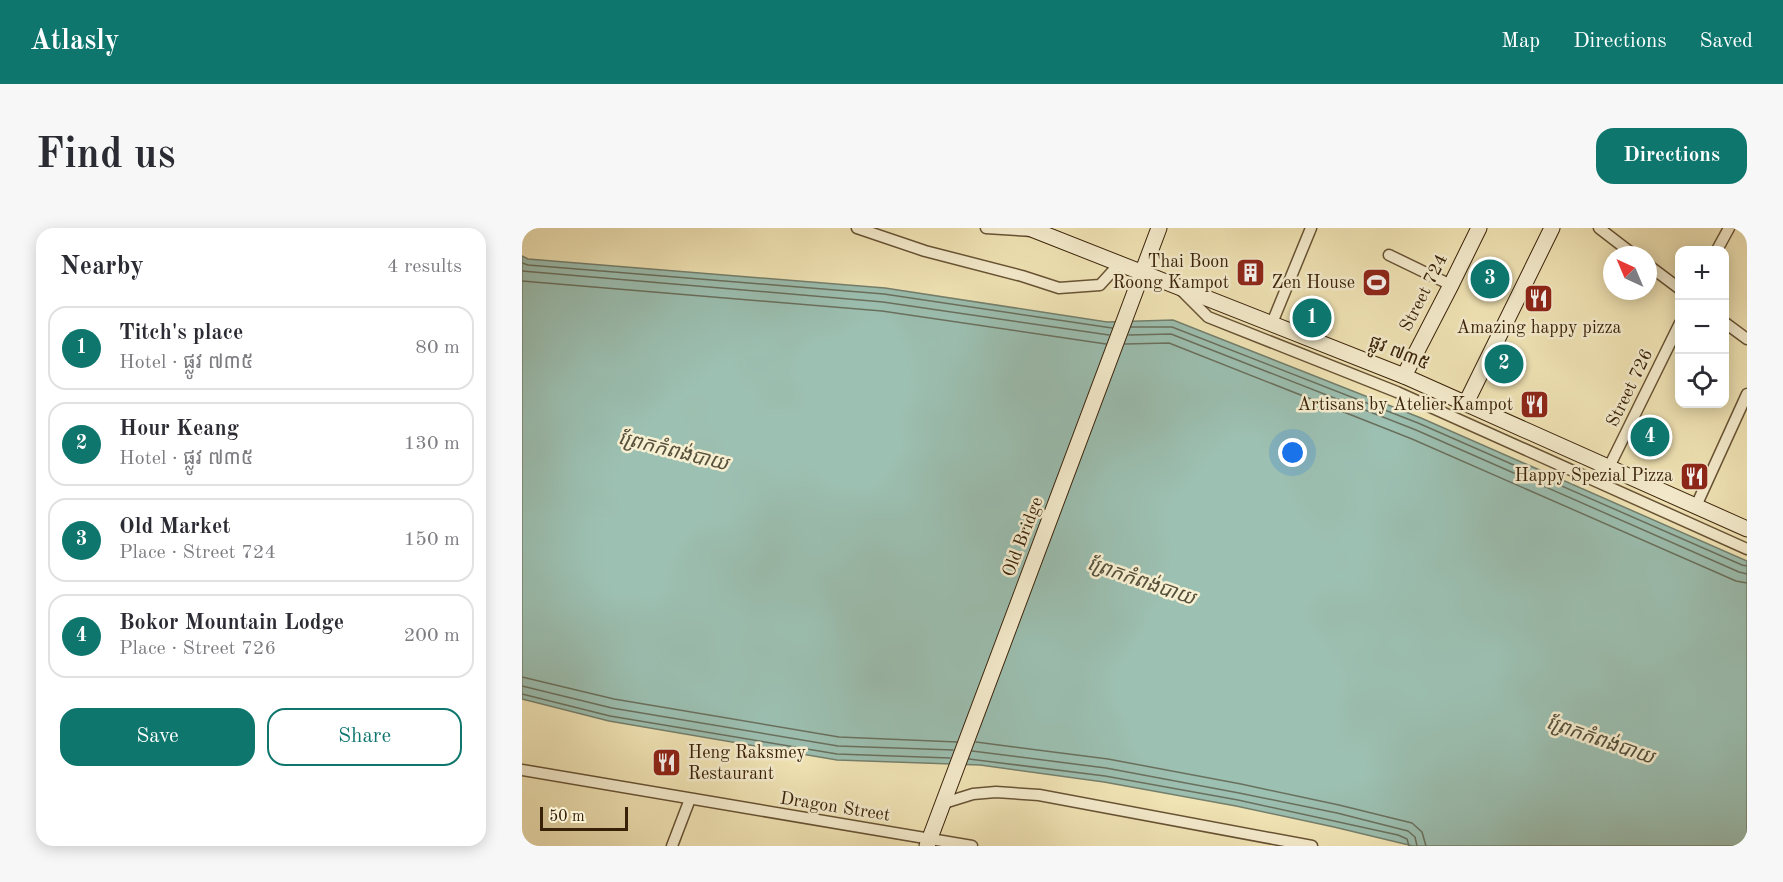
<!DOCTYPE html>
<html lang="en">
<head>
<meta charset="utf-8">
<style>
  :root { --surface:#fff; --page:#f7f7f7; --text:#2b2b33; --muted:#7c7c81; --line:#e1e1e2; --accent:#0f766e }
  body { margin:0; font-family:"Old Standard TT","Noto Sans Khmer",serif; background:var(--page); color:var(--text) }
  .controls { position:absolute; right:18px; top:18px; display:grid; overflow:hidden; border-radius:12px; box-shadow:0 3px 15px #0003 }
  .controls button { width:54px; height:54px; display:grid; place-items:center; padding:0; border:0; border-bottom:2px solid var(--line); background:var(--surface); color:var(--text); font:30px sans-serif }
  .compass { position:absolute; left:1081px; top:18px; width:54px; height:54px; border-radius:50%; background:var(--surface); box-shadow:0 3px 15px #0003; rotate:316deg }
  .scale { position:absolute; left:18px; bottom:15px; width:88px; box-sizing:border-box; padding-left:6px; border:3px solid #382109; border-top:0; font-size:16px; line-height:21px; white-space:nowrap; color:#382109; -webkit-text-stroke:4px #f8f0d2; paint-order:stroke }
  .you { position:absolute; left:771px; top:225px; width:21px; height:21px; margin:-15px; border:4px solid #fff; border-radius:50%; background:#1a73e8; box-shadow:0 0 0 9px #1a73e833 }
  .badge { display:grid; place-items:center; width:39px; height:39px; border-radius:50%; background:var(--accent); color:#fff; font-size:20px; font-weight:700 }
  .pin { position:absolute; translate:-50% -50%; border:3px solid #fff; box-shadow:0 2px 6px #0006 }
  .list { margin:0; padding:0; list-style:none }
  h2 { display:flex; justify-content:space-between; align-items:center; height:78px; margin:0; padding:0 24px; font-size:26px }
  h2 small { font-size:20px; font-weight:400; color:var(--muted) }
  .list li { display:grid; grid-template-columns:39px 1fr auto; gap:18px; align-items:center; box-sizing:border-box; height:84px; margin:0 12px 12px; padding:0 12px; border:2px solid var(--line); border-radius:18px }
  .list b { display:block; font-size:22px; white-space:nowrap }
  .list p { margin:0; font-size:20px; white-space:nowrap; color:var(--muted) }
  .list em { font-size:20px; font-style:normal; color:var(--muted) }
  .actions { display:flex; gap:12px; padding:18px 24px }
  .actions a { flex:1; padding:14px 0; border:2px solid var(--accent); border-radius:18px; text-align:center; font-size:21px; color:var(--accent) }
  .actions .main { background:var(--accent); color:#fff }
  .icon { flex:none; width:33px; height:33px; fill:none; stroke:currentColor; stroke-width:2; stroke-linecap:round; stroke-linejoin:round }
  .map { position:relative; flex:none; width:1225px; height:618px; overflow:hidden; border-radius:18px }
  header { display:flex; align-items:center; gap:36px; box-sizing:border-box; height:84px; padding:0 30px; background:var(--accent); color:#fff }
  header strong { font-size:28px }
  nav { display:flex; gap:33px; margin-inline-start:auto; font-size:21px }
  .intro { display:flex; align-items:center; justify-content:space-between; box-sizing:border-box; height:144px; padding:0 36px }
  h1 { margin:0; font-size:42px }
  .button { padding:15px 27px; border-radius:18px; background:var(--accent); color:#fff; font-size:21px; font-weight:700 }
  main { display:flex; gap:36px; padding:0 36px }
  aside { flex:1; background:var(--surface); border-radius:18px; box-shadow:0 3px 15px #0003 }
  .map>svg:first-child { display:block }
  .water { fill:#9cc0b2; stroke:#74806e; stroke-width:1.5 }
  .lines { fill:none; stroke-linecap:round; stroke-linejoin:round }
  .shore { stroke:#6a705e; stroke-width:1.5 }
  .street-casing { stroke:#675335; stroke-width:13 }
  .secondary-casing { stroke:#382109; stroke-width:17 }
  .street { stroke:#f8f0d2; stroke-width:10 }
  .secondary { stroke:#f8f0d2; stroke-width:15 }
  .labels { text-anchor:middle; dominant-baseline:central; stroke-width:5; stroke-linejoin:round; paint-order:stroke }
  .poi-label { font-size:18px; fill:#382109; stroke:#f8f0d2; text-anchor:end }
  .street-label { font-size:18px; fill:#382109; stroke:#f8f0d2 }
  .water-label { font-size:20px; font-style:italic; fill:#56513c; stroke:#f8f0d2 }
</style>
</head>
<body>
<header>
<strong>Atlasly</strong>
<nav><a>Map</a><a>Directions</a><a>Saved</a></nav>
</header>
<div class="intro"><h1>Find us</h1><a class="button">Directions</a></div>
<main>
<aside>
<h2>Nearby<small>4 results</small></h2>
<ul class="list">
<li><span class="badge">1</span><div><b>Titch's place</b><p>Hotel · ផ្លូវ ៧៣៥</p></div><em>80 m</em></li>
<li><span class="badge">2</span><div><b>Hour Keang</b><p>Hotel · ផ្លូវ ៧៣៥</p></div><em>130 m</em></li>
<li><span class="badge">3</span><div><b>Old Market</b><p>Place · Street 724</p></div><em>150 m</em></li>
<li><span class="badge">4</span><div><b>Bokor Mountain Lodge</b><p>Place · Street 726</p></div><em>200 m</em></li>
</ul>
<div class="actions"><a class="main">Save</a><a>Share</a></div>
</aside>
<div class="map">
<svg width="1225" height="618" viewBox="0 0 1225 618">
  <rect width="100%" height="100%" fill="#f4e8b9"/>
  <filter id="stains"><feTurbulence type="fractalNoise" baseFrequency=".00333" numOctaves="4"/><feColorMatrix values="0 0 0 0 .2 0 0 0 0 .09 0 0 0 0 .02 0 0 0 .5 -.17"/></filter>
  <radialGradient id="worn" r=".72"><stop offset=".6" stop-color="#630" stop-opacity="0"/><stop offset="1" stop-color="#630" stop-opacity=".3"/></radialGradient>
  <!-- water -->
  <path class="water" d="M0,28l6,3 357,29 222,34 66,-2 248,98 326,143v285h-334l-79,-19 -98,-21 -132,-24 -124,-17 -143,-5 -228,-39 -87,-22z"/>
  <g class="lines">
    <!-- shore -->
    <g class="shore">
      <path d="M0,35l6,2 356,29 228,34"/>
      <path d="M0,43l361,31 226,33"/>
      <path d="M0,53l360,30 224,33"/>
      <path d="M609,99h41l246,96 324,142 5,1"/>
      <path d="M607,107l42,-1 245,96 323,142 8,2"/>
      <path d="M603,116l44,-1 243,96 324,142 11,2"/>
      <path d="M0,449l92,22 225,38 118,5"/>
      <path d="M0,458l90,22 226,38 115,4"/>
      <path d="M0,466l88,22 227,38 113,4"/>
      <path d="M454,514l132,17 133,25 98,21 73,18 10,9 4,14"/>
      <path d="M450,523l134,17 133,25 98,20 71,18 7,6 2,9"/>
      <path d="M447,531l136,17 133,24 160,35 9,4 2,7"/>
    </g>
    <defs>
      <g id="street">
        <path d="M335,0l68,23 97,25 37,12 41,-3 20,-22"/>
        <path d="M464,0l48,3"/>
        <path d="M1077,0l35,27"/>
        <path d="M1195,22l12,-22"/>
        <path d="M867,27l62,30"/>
        <path d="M1126,37l32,24"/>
        <path d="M659,62l27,27 189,75 350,157"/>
        <path d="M1202,94l23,17"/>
        <path d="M750,95l39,-95"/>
        <path d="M1087,239l71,-144"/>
        <path d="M1174,278l51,-112"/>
        <path d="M0,542l450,76"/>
        <path d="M422,575l29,-9 23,-2 43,3 273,51"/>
        <path d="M150,618l18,-47"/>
      </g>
      <g id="secondary">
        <path d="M507,0l375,148 343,153"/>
        <path d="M882,148l47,-91 28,-57"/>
        <path d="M944,175l86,-175"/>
        <path d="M405,618l232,-618"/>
      </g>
    </defs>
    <!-- street casing -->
    <use href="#street" class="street-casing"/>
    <!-- secondary casing -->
    <use href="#secondary" class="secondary-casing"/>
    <!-- street -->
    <use href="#street" class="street"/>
    <!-- secondary -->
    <use href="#secondary" class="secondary"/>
  </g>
  <!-- icons -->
  <defs>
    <symbol id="building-square" viewBox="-11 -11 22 22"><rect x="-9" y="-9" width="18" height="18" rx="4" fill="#8f2418" stroke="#f8f0d2"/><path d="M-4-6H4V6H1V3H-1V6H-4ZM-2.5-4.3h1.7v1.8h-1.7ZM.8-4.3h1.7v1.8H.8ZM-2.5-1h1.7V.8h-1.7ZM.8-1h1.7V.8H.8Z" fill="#fff"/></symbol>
    <symbol id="stadium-square" viewBox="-11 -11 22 22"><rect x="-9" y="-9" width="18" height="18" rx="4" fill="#8f2418" stroke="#f8f0d2"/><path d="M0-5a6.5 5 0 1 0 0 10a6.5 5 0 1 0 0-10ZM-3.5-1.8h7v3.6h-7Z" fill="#fff"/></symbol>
    <symbol id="restaurant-square" viewBox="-11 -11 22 22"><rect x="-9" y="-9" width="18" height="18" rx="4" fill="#8f2418" stroke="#f8f0d2"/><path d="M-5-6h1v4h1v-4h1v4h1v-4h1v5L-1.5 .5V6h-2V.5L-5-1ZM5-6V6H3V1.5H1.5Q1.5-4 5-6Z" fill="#fff"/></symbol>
  </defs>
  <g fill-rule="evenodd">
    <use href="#building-square" x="712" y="28" width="33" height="33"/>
    <use href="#stadium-square" x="838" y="38" width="33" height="33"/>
    <use href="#restaurant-square" x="1000" y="54" width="33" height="33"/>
    <use href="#restaurant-square" x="996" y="160" width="33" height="33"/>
    <use href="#restaurant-square" x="1156" y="232" width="33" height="33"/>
    <use href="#restaurant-square" x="128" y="518" width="33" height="33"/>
  </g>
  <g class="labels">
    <!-- poi labels -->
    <g class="poi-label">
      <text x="707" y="34">Thai Boon<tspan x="707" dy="21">Roong Kampot</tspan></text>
      <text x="833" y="55">Zen House</text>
      <text x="1017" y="100" text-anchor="middle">Amazing happy pizza</text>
      <text x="991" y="177">Artisans by Atelier Kampot</text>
      <text x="1151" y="248">Happy Spezial Pizza</text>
      <text x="166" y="525" text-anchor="start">Heng Raksmey<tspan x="166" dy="21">Restaurant</tspan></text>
    </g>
    <!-- street labels -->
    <g class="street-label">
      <text transform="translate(902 65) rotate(-63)">Street 724</text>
      <text transform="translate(877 125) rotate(22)">ផ្លូវ ៧៣៥</text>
      <text transform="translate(1108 160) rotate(-64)">Street 726</text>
      <text transform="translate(501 309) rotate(-69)">Old Bridge</text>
      <text transform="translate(313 579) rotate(9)">Dragon Street</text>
    </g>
    <!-- water labels -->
    <g class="water-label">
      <text transform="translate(151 224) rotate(14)">ព្រែកកំពង់បាយ</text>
      <text transform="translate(619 354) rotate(19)">ព្រែកកំពង់បាយ</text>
      <text transform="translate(1078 513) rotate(19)">ព្រែកកំពង់បាយ</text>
    </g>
  </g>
  <rect width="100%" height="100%" filter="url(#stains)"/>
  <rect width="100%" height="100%" fill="url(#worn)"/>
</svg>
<div class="controls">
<button>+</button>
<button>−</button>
<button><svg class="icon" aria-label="locate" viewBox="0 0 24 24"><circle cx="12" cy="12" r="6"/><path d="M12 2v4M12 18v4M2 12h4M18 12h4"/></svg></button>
</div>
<svg class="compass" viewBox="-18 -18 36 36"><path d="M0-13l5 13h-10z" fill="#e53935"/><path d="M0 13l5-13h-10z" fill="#7c7c81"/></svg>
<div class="scale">50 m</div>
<div class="you"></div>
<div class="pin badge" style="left:790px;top:90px">1</div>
<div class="pin badge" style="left:982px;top:136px">2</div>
<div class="pin badge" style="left:968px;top:51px">3</div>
<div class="pin badge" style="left:1128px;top:209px">4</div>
</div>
</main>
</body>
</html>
